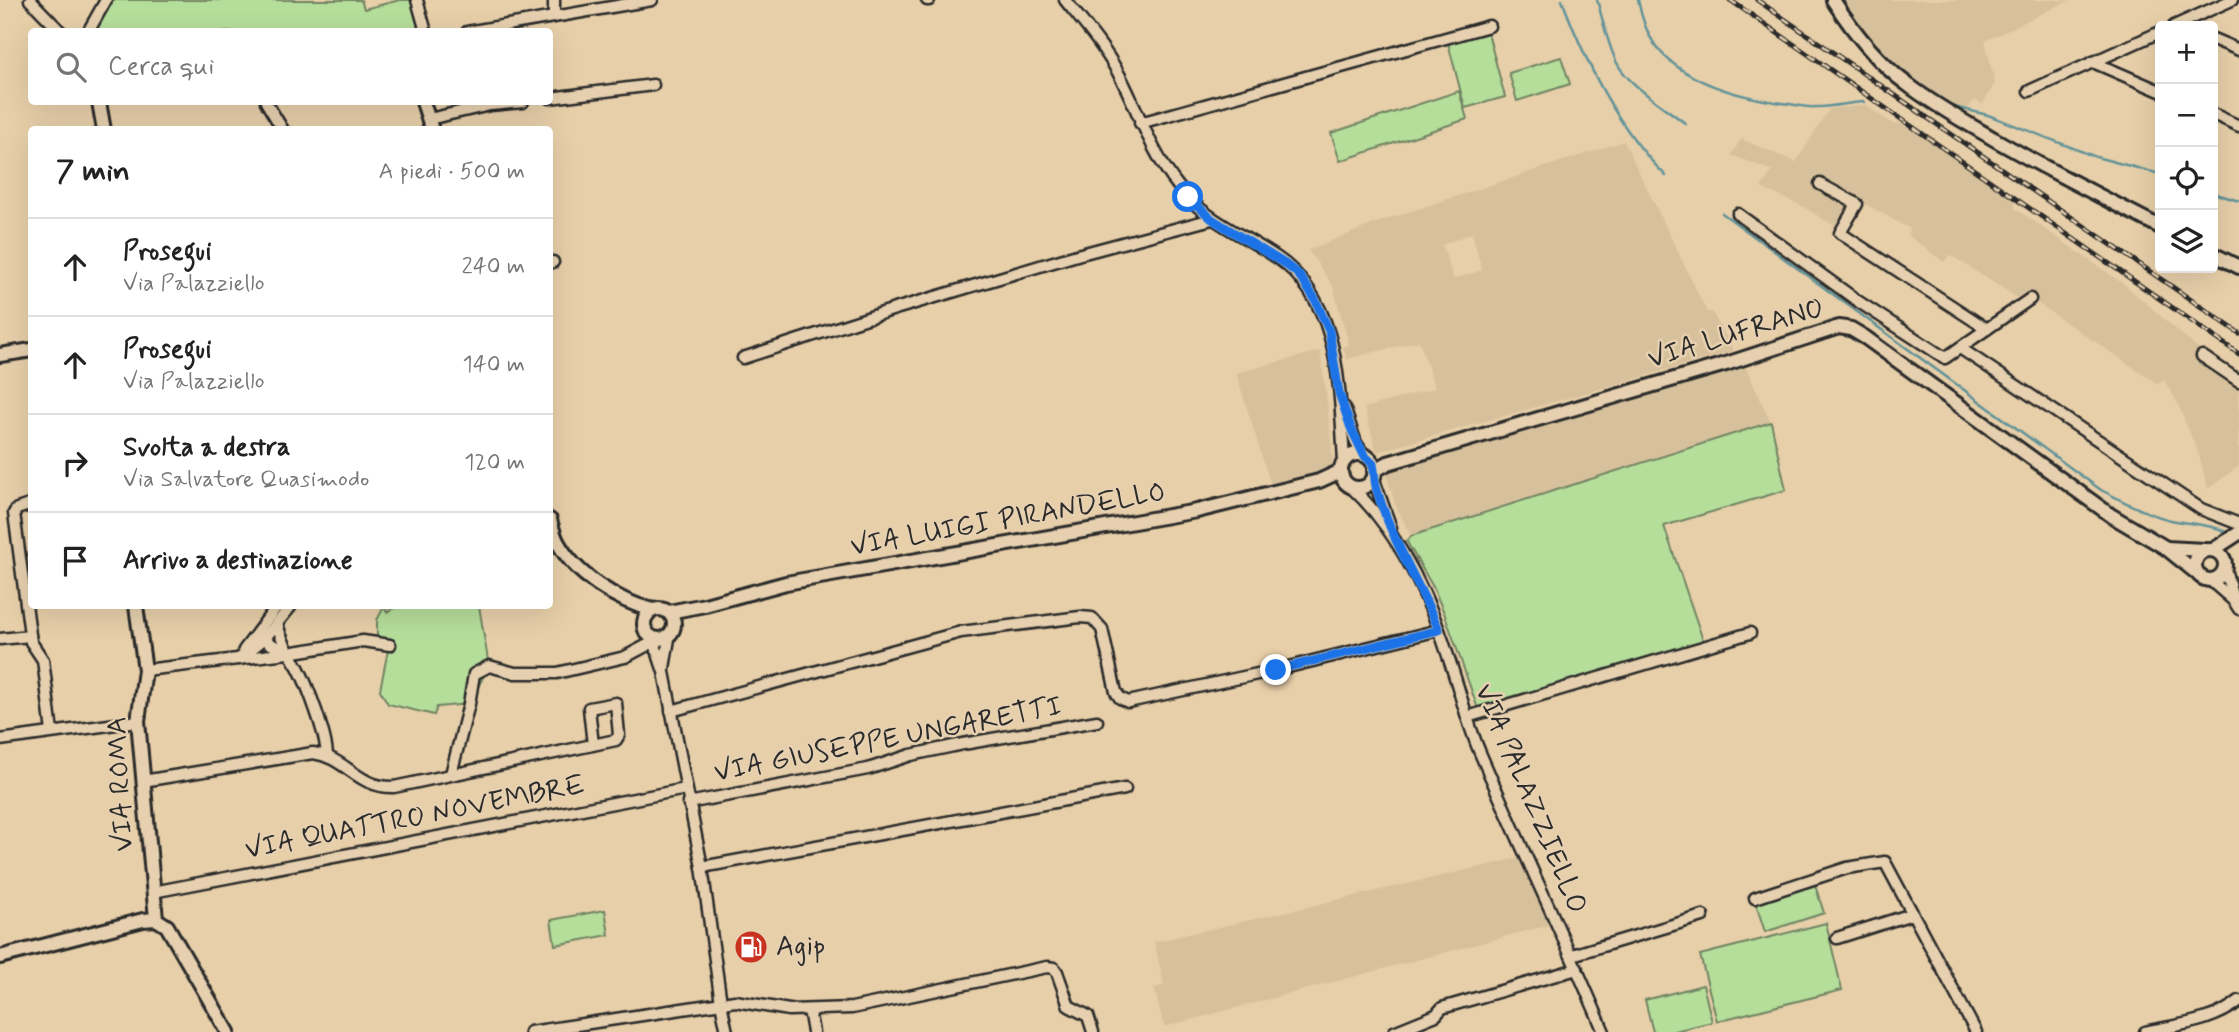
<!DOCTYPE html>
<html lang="it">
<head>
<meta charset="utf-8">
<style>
  :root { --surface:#fff; --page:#f2f2f2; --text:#222; --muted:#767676; --line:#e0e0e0 }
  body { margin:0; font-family:Mynerve,sans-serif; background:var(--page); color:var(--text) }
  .controls { position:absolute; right:21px; top:21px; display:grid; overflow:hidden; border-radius:7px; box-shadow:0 7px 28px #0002 }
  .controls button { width:63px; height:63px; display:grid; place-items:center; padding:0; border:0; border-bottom:2px solid var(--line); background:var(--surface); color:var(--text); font:35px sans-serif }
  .stop { position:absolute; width:21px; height:21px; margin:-16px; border:5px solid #1a73e8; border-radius:50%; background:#fff }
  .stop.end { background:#1a73e8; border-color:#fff; box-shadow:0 2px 7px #0008 }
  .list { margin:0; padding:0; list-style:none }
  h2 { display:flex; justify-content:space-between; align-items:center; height:91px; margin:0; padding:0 28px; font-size:30px }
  h2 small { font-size:23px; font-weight:400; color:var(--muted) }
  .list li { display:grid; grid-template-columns:46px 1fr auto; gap:21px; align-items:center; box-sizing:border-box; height:98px; padding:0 28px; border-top:2px solid var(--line) }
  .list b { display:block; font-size:26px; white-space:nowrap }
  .list p { margin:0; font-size:23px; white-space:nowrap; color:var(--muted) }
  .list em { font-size:23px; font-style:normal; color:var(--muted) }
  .icon { flex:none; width:38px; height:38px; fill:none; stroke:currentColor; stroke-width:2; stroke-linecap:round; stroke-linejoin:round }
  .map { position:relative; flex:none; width:2239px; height:1032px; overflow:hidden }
  .search { position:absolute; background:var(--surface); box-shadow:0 7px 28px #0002; left:28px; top:28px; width:525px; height:77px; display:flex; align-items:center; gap:18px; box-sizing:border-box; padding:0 24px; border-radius:7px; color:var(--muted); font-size:26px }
  .panel { position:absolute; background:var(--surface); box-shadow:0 7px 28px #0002; left:28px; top:126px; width:525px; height:483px; border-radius:7px }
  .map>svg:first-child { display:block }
  .built { fill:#d7c19c; fill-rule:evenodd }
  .green { fill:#b6de9b; stroke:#708463; stroke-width:2 }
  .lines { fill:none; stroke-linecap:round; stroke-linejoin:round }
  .stream { stroke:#639399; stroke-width:2.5 }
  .minor-casing { stroke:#2b2b2b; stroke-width:15 }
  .tertiary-casing { stroke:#2b2b2b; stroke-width:18 }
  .minor { stroke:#e6d0af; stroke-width:10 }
  .tertiary { stroke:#e6d0af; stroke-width:12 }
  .rail-casing { stroke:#2b2b2b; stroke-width:5 }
  .rail { stroke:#e6d0af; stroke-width:2.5; stroke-dasharray:8; stroke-linecap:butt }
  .route { stroke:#1a73e8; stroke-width:9 }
  .labels { text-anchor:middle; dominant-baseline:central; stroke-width:5; stroke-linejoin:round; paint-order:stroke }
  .street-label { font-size:28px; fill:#2b2b2b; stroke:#e6d0af }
  .poi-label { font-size:28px; fill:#2b2b2b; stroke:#e6d0af; text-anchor:start }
</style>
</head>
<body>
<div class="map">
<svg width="2239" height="1032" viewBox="0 0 2239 1032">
  <rect width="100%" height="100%" fill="#e7cfa9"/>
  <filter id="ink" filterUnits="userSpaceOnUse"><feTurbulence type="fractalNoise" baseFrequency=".0143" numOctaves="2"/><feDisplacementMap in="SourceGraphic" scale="14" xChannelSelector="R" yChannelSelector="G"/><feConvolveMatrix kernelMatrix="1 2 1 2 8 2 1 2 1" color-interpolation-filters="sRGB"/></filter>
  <g filter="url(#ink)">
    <!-- built -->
    <g class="built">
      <path d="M1839,0h231l-85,41 10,42 -12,21 -9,-4 -10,15 -53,-34 -14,-13 -21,-19z"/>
      <path d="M1865,105l28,19 9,-1 113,79v6l110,77 69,60 45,30v91l-31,23 -9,-34 -23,-55 -12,-20 -6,4 -121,-81 -18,-4 -69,-44 -6,7 -37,-27 3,-6 -45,-25 -19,29 -46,-28 -39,-17 11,-17 -41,-16 10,-16 55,23 33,-53z"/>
      <path d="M1624,141l83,171h5l22,39 -357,101 -13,-44 71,-20 -16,-47 -72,18 -4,-12 6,-2 -16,-59 -25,-36 73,-29zM1472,233l10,37 -28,9 -12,-34z"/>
      <path d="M1320,351l6,41 8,77 -63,17 -35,-113z"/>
      <path d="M1745,366l26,56 -360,114 -16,-32 -10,-34 145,-40z"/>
      <path d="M1519,858l13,22 21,44 -389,103 -10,-39 10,-3 -10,-43z"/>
    </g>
    <!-- green -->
    <g class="green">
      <path d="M110,0h251l3,9 36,-9h12l7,27 -22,5h-304z"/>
      <path d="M1488,33l17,64 -40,11 -17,-65z"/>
      <path d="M1561,57l9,27 -53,17 -8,-28z"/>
      <path d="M1459,91l8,28 -127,42 -9,-28z"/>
      <path d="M1771,422l15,68 -122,36 40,117 -226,66 -33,-94 -12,-28 -26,-45 4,-6z"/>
      <path d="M398,606h81l10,60 -20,38 -32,3 -3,8 -46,-11 -8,-14 9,-45 -12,-3v-22l7,-13 3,5z"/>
      <path d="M1815,885l9,28 -59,19 -9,-28z"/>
      <path d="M605,910l4,25 -54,10 -4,-25z"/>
      <path d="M1826,923l16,67 -125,31 -17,-66z"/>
      <path d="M1703,985l9,37 -42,10h-17l-8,-32z"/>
    </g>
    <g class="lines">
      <!-- stream -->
      <g class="stream">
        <path d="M1562,0c24,63 55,128 104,176"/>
        <path d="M1597,0c6,20 10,43 20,63 12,23 48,44 69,61"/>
        <path d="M1638,0c3,15 8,32 17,45 29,39 88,53 134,59 9,1 18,4 27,3 15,0 32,-4 48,-5"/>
        <path d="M1954,107l34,8 108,42 64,17"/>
        <path d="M2213,193l26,8"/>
        <path d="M1722,213l379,277c22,11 45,24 70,30 18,4 37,4 54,11"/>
      </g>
      <defs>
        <g id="minor">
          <path d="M30,0l31,32"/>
          <path d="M417,0l9,32"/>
          <path d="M927,0h2"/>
          <path d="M1065,0c20,25 41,49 56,78 19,37 30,74 57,108 25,33 64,48 98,71 66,44 63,133 68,204"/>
          <path d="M554,16v-16"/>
          <path d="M2174,26l58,-26"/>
          <path d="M88,32l18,-32"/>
          <path d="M467,32l185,-32"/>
          <path d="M2213,39l26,11"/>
          <path d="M2093,62l67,29"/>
          <path d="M2029,91l131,-59"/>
          <path d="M550,98l103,-13"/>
          <path d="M266,102l17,28"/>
          <path d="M2213,114l26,12"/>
          <path d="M429,119l61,-14 33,-3"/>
          <path d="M1140,123l349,-97"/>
          <path d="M1820,184l37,20 -17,29 147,96"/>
          <path d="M1738,214l121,88 86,56 85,-59"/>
          <path d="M550,263l3,-1"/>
          <path d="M1960,348l241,161 38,15"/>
          <path d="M2202,356l37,25"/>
          <path d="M743,358l152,-49 182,-54 135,-36"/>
          <path d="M1344,407l12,36 8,12"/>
          <path d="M1373,477l18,51"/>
          <path d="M1350,486c50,46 81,115 101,179 10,30 17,61 30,90 40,93 84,184 123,277"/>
          <path d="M32,504l-15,5 -3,4 17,129 12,18 9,72"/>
          <path d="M2225,569l9,32"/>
          <path d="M2210,580l24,21 5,8"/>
          <path d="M277,623c4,18 12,29 21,44 10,19 28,67 29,88"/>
          <path d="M263,632l6,11 19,10"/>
          <path d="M650,635l4,7 10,30 38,195 19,136 6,29"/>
          <path d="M0,639l30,-3"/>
          <path d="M244,650l33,-44"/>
          <path d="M239,659l26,-21 26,-32"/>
          <path d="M664,668l6,-35"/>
          <path d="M145,670l143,-17 75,-12 27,4"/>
          <path d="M671,711l290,-79 119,-15 12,1 10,11 14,63 4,6 8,4 148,-32 163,-40"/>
          <path d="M1467,717l283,-84"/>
          <path d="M0,740l138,-19"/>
          <path d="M451,774l18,-70 5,-30 15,-8 26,7h42l68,-16 34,-18"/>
          <path d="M143,781l170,-28c33,4 44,35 81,34l222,-47 3,-5 -3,-32 -27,5 4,37"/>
          <path d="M688,803l180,-34 43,-14 52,-11 134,-23"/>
          <path d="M702,867l423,-78"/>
          <path d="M153,892l533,-103"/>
          <path d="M1755,898l92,-30 38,-6 91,170"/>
          <path d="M1837,938l75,-24"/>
          <path d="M1572,955l131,-39"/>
          <path d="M809,1010l4,22"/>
          <path d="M530,1032l205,-31 54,9 63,-2 195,-41 7,1 3,4 12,34 19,10 5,16"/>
          <path d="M1394,1032l42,-17 6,-7 135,-39"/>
          <path d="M2145,1032c31,-7 69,-10 94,-31"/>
        </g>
        <g id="tertiary">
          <path d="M1833,0c20,31 44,62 74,84 27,21 58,38 87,55 54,31 110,59 166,88"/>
          <path d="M99,102l5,28"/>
          <path d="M423,102l9,28"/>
          <path d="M2213,254l26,13"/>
          <path d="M0,355l32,-5"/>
          <circle cx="1358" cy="471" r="17"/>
          <path d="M1374,471l14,-8 341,-100 110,-36 12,2 15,9 246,178 54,32 31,25"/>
          <path d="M550,520c2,7 4,15 7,21 18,34 60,60 96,69"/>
          <path d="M2166,548l39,2"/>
          <circle cx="2210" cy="565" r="15"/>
          <path d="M2213,550l26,-17"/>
          <path d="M136,606l9,64 -7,51 18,198"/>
          <circle cx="659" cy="624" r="15"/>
          <path d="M669,612l36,-7 81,-22 411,-72 122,-30 22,-10"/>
          <path d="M156,919l11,7 61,106"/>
          <path d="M0,957l143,-37 13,-1"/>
        </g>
      </defs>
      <!-- minor casing -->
      <use href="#minor" class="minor-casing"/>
      <!-- tertiary casing -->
      <use href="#tertiary" class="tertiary-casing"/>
      <!-- minor -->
      <use href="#minor" class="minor"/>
      <!-- tertiary -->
      <use href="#tertiary" class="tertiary"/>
      <defs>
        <g id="rail">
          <path d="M1730,0l509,354"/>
          <path d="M1757,0l482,333"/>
        </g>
      </defs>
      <!-- rail casing -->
      <use href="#rail" class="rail-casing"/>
      <!-- rail -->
      <use href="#rail" class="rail"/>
    </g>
  </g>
  <g class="lines" filter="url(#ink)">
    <!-- route -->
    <path class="route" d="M1188,197l24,22 73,45 13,10 7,10 10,15 14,32 10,62 12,35 13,27 9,9c2,9 1,17 4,26 14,49 42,93 62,140l-163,40"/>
  </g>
  <!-- icons -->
  <defs>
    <symbol id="fuel-disc" viewBox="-11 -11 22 22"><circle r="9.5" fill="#c8321e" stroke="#e6d0af"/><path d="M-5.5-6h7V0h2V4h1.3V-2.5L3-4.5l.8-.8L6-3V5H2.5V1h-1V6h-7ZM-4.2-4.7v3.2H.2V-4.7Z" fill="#fff"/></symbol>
  </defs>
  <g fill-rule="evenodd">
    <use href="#fuel-disc" x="732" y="928" width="38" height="38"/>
  </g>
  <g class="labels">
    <!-- street labels -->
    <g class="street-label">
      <text transform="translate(1736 334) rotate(-17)">VIA LUFRANO</text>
      <text transform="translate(1008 520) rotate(-10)">VIA LUIGI PIRANDELLO</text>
      <text transform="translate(888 740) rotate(-11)">VIA GIUSEPPE UNGARETTI</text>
      <text transform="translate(121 784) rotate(-93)">VIA ROMA</text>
      <text transform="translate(1530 799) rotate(67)">VIA PALAZZIELLO</text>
      <text transform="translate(415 818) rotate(-11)">VIA QUATTRO NOVEMBRE</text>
    </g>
    <!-- poi labels -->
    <g class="poi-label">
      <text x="776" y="947">Agip</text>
    </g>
  </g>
</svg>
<div class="controls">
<button>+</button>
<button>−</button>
<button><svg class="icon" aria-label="locate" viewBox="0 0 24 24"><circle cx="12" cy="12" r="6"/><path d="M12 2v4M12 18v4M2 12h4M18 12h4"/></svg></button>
<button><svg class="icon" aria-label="layers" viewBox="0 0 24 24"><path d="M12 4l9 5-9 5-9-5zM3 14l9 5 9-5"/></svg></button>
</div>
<div class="stop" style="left:1188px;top:197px"></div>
<div class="stop end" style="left:1276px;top:670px"></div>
<div class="search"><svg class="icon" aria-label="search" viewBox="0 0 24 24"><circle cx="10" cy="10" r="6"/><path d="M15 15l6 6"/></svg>Cerca qui</div>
<section class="panel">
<h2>7 min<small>A piedi · 500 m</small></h2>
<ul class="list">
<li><svg class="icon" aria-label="ahead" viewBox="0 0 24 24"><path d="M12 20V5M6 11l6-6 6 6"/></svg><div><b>Prosegui</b><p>Via Palazziello</p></div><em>240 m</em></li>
<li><svg class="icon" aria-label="ahead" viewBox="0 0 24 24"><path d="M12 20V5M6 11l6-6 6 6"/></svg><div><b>Prosegui</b><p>Via Palazziello</p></div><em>140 m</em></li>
<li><svg class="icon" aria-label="right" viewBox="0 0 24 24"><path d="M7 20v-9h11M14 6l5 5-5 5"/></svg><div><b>Svolta a destra</b><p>Via Salvatore Quasimodo</p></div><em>120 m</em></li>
<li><svg class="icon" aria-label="arrive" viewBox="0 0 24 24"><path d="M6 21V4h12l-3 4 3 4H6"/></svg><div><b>Arrivo a destinazione</b></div></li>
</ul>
</section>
</div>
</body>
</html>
